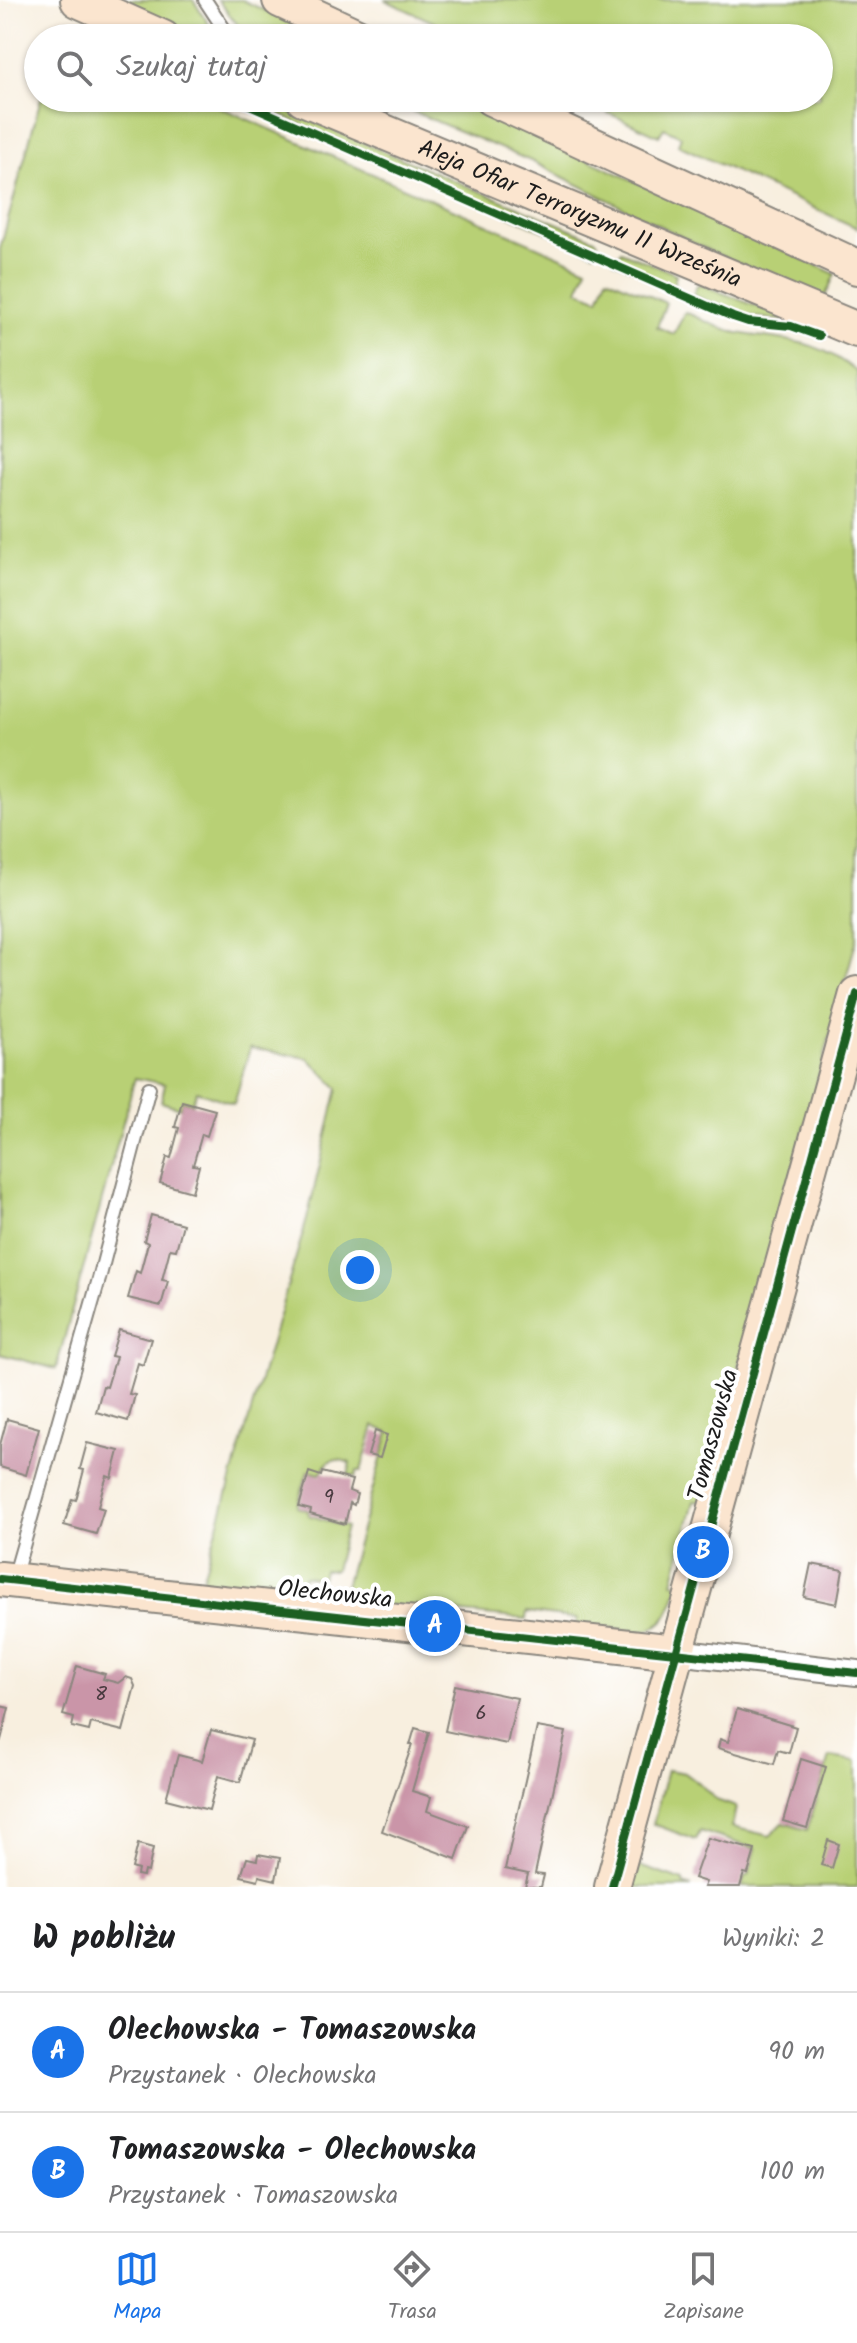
<!DOCTYPE html>
<html lang="pl">
<head>
<meta charset="utf-8">
<style>
  :root { --surface:#fff; --page:#f2f2f2; --text:#202124; --muted:#757577; --line:#e0e0e0; --accent:#1a73e8 }
  body { margin:0; font-family:Kalam,sans-serif; background:var(--page); color:var(--text) }
  .you { position:absolute; left:360px; top:1270px; width:28px; height:28px; margin:-20px; border:6px solid #fff; border-radius:50%; background:#1a73e8; box-shadow:0 0 0 12px #1a73e833 }
  .badge { display:grid; place-items:center; width:52px; height:52px; border-radius:50%; background:var(--accent); color:#fff; font-size:26px; font-weight:700 }
  .pin { position:absolute; translate:-50% -50%; border:4px solid #fff; box-shadow:0 2px 8px #0006 }
  .list { margin:0; padding:0; list-style:none }
  h2 { display:flex; justify-content:space-between; align-items:center; height:104px; margin:0; padding:0 32px; font-size:34px }
  h2 small { font-size:26px; font-weight:400; color:var(--muted) }
  .list li { display:grid; grid-template-columns:52px 1fr auto; gap:24px; align-items:center; box-sizing:border-box; height:120px; padding:0 32px; border-top:2px solid var(--line) }
  .list b { display:block; font-size:30px; white-space:nowrap }
  .list p { margin:0; font-size:26px; white-space:nowrap; color:var(--muted) }
  .list em { font-size:26px; font-style:normal; color:var(--muted) }
  .icon { flex:none; width:44px; height:44px; fill:none; stroke:currentColor; stroke-width:2; stroke-linecap:round; stroke-linejoin:round }
  .map { position:relative; flex:none; width:857px; height:1887px; overflow:hidden }
  .search { position:absolute; background:var(--surface); box-shadow:0 2px 6px #0004; left:24px; right:24px; top:24px; height:88px; display:flex; align-items:center; gap:20px; box-sizing:border-box; padding:0 28px; border-radius:44px; color:var(--muted); font-size:30px }
  .sheet { height:344px; background:var(--surface) }
  nav { display:flex; justify-content:space-around; align-items:center; box-sizing:border-box; height:112px; border-top:2px solid var(--line); background:var(--surface); font-size:22px; color:var(--muted) }
  nav a { display:grid; justify-items:center; gap:4px }
  nav .on { color:var(--accent) }
  .map>svg:first-child { display:block }
  .grass { fill:#b8d075; stroke:#6a7648; stroke-width:2 }
  .building { fill:#ca95a8 }
  .lines { fill:none; stroke-linecap:round; stroke-linejoin:round }
  .lane-casing { stroke:#8a867e; stroke-width:16 }
  .street-casing { stroke:#8a867e; stroke-width:28 }
  .secondary-casing { stroke:#8a867e; stroke-width:38 }
  .lane { stroke:#fff; stroke-width:12 }
  .street { stroke:#fff; stroke-width:24 }
  .secondary { stroke:#fbe5cf; stroke-width:34 }
  .cycleway-casing { stroke:#fff; stroke-width:13 }
  .cycleway { stroke:#1b5e20; stroke-width:8 }
  .labels { text-anchor:middle; dominant-baseline:central; stroke-width:8; stroke-linejoin:round; paint-order:stroke }
  .number-label { font-size:20px; fill:#483a3f }
  .street-label { font-size:24px; fill:#1c1c1c; stroke:#fff }
</style>
</head>
<body>
<div class="map">
<svg width="857" height="1887" viewBox="0 0 857 1887">
  <rect width="100%" height="100%" fill="#fff"/>
  <filter id="ink" filterUnits="userSpaceOnUse"><feTurbulence type="fractalNoise" baseFrequency=".0125" numOctaves="2"/><feDisplacementMap in="SourceGraphic" scale="16" xChannelSelector="R" yChannelSelector="G"/><feConvolveMatrix kernelMatrix="1 2 1 2 8 2 1 2 1" color-interpolation-filters="sRGB"/></filter>
  <filter id="wash" filterUnits="userSpaceOnUse"><feTurbulence type="fractalNoise" baseFrequency=".006" numOctaves="4" result="noise"/><feDisplacementMap in="SourceGraphic" scale="32" xChannelSelector="R" yChannelSelector="G"/><feGaussianBlur stdDeviation="1.8" result="paint"/><feColorMatrix in="noise" values="0 0 0 0 0 0 0 0 0 0 0 0 0 0 0 0 0 1.4 0 .05"/><feComposite in="paint" operator="in"/></filter>
  <g filter="url(#wash)">
    <rect width="100%" height="100%" fill="#f8efdf"/>
    <!-- grass -->
    <g class="grass">
      <path d="M116,0h77l25,38h-18z"/>
      <path d="M218,0h24l83,38h-77z"/>
      <path d="M385,0h472v228l-179,-83 3,-9 -17,-8 -5,8 -51,-23 -15,-15h226v-60h-351z"/>
      <path d="M41,98h158l388,170 -9,22 21,9 8,-22 59,26 -9,24 17,7 11,-22c17,7 35,17 53,21 50,9 76,4 119,39v566l-156,564 -7,-1 -21,81 6,2c-7,23 -11,41 -36,48l-66,-7v-6l-50,-7 -1,7 -178,-17 -5,-9 46,-161 -15,-6 -13,45h-4l-2,6 -7,-2 3,-12c-20,-6 -21,-5 -31,11l-12,-3 -11,36 12,4 -1,4 38,12 -11,43h-11l-2,8 -18,-2 -6,23 -98,-12 107,-368 31,-131 -30,-30 -58,-10 -16,56 -37,-13 -5,12 -9,-2 -3,7 -19,-6 4,-18 -30,-6 -79,291 -56,-15v-1105z"/>
      <path d="M242,98h14l339,141 3,4 -4,10z"/>
      <path d="M381,98h74l380,176 -11,25 -112,-47 -179,-90z"/>
      <path d="M621,251l55,23 -3,13 -59,-26z"/>
      <path d="M700,284l86,34 -1,3 -45,-6 -47,-20 4,-10z"/>
      <path d="M830,1757l27,4v126h-115l3,-11h3l8,-27 -56,-18 -4,9 -43,-16 14,-54 18,3 16,12 15,15 20,7 -4,20 38,9 13,-13 24,7z"/>
      <path d="M639,1866l44,15v3l9,3h-59z"/>
    </g>
    <g id="blocks">
      <!-- building -->
      <g class="building">
        <path d="M182,1101l33,9 -8,26 -5,-2 -9,31 6,1 -7,26 -32,-9 7,-26 4,1 8,-30 -4,-1z"/>
        <path d="M151,1215l32,9 -7,26 -6,-1 -8,31 6,1 -7,25 -33,-8 8,-27 4,2 8,-30 -4,-2z"/>
        <path d="M119,1330l32,9 -8,26 -5,-2 -9,31 6,1 -7,26 -32,-9 7,-26 4,1 9,-30 -5,-1z"/>
        <path d="M7,1419l32,9 -13,47 -26,-8v-22z"/>
        <path d="M375,1431l12,4 -7,23 -12,-3z"/>
        <path d="M87,1443l32,8 -7,27 -5,-2 -5,15 -4,16 6,2 -8,25 -32,-9 8,-26 4,1 8,-30 -4,-1z"/>
        <path d="M309,1472l12,4 1,-4 30,8 -3,11 8,3 -3,11 -4,-2 -5,21 -35,-10 1,-4 -12,-3z"/>
        <path d="M811,1564l32,6 -6,34 -33,-7z"/>
        <path d="M77,1666l28,8 -2,5 15,4 8,-6 6,2 3,7 -12,45 -32,-8 -2,8 -17,-4 2,-9 -11,-3z"/>
        <path d="M455,1685l62,13 -10,46 -62,-13z"/>
        <path d="M0,1706l9,2 -8,32 -1,-1z"/>
        <path d="M737,1709l59,18 -7,26 -11,-3 -4,14 -56,-16 2,-9 8,3z"/>
        <path d="M537,1727l29,5 -31,142 9,1 -3,12h-16l3,-13 -23,-5z"/>
        <path d="M415,1728l14,4 -17,59 19,6 -4,14 41,15 -12,33 -74,-28 30,-86h-2z"/>
        <path d="M211,1730l41,10 -12,42 -22,-6 -9,34 -43,-11 12,-44 24,6z"/>
        <path d="M801,1759l25,8 -19,61 -24,-7z"/>
        <path d="M708,1838l47,12 -7,24 -4,-1 -4,14h-36l2,-5 -12,-4z"/>
        <path d="M828,1840l11,4 -7,24 -11,-3z"/>
        <path d="M138,1844l15,4 -5,24 -4,-1 -1,5 -6,-1 1,-5 -6,-2z"/>
        <path d="M258,1854l22,4 -4,22 -17,-4 -1,4 -17,-4 6,-18 10,2z"/>
      </g>
    </g>
  </g>
  <g filter="url(#ink)">
    <use href="#blocks" fill-opacity="0" stroke="#8a867e" stroke-width="2"/>
    <g class="lines">
      <defs>
        <g id="lane">
          <path d="M205,0l25,38"/>
          <path d="M14,1578l85,-299 50,-191"/>
        </g>
        <path id="street" d="M676,1652l181,21"/>
        <g id="secondary">
          <path d="M78,0l85,38"/>
          <path d="M280,0l81,38"/>
          <path id="s1" d="M303,98l554,232"/>
          <path d="M491,98l366,169"/>
          <path d="M0,1579l676,73"/>
          <path d="M612,1887l245,-893"/>
        </g>
      </defs>
      <!-- lane casing -->
      <use href="#lane" class="lane-casing"/>
      <!-- street casing -->
      <use href="#street" class="street-casing"/>
      <!-- secondary casing -->
      <use href="#secondary" class="secondary-casing"/>
      <!-- lane -->
      <use href="#lane" class="lane"/>
      <!-- street -->
      <use href="#street" class="street"/>
      <!-- secondary -->
      <use href="#secondary" class="secondary"/>
      <defs>
        <g id="cycleway">
          <path d="M234,98l499,219 15,5 43,4 28,10"/>
          <path d="M0,1579l857,94"/>
          <path d="M612,1887l245,-893"/>
        </g>
      </defs>
      <!-- cycleway casing -->
      <use href="#cycleway" class="cycleway-casing"/>
      <!-- cycleway -->
      <use href="#cycleway" class="cycleway"/>
    </g>
  </g>
  <g class="labels">
    <!-- number labels -->
    <g class="number-label">
      <text x="329" y="1498">9</text>
      <text x="101" y="1695">8</text>
      <text x="481" y="1714">6</text>
    </g>
    <!-- street labels -->
    <g class="street-label">
      <text stroke="none"><textPath href="#s1" startOffset="300">Aleja Ofiar Terroryzmu 11 Września</textPath></text>
      <text transform="translate(714 1435) rotate(-75)">Tomaszowska</text>
      <text transform="translate(335 1595) rotate(6)">Olechowska</text>
    </g>
  </g>
</svg>
<div class="you"></div>
<div class="pin badge" style="left:435px;top:1626px">A</div>
<div class="pin badge" style="left:703px;top:1552px">B</div>
<div class="search"><svg class="icon" aria-label="search" viewBox="0 0 24 24"><circle cx="10" cy="10" r="6"/><path d="M15 15l6 6"/></svg>Szukaj tutaj</div>
</div>
<section class="sheet">
<h2>W pobliżu<small>Wyniki: 2</small></h2>
<ul class="list">
<li><span class="badge">A</span><div><b>Olechowska - Tomaszowska</b><p>Przystanek · Olechowska</p></div><em>90 m</em></li>
<li><span class="badge">B</span><div><b>Tomaszowska - Olechowska</b><p>Przystanek · Tomaszowska</p></div><em>100 m</em></li>
</ul>
</section>
<nav>
<a class="on"><svg class="icon" aria-label="map" viewBox="0 0 24 24"><path d="M3 6l6-2 6 2 6-2v14l-6 2-6-2-6 2zM9 4v14M15 6v14"/></svg>Mapa</a>
<a><svg class="icon" aria-label="directions" viewBox="0 0 24 24"><path d="M12 3l9 9-9 9-9-9zM9 14v-3h6M13 9l2 2-2 2"/></svg>Trasa</a>
<a><svg class="icon" aria-label="saved" viewBox="0 0 24 24"><path d="M7 4h10v16l-5-4-5 4z"/></svg>Zapisane</a>
</nav>
</body>
</html>
